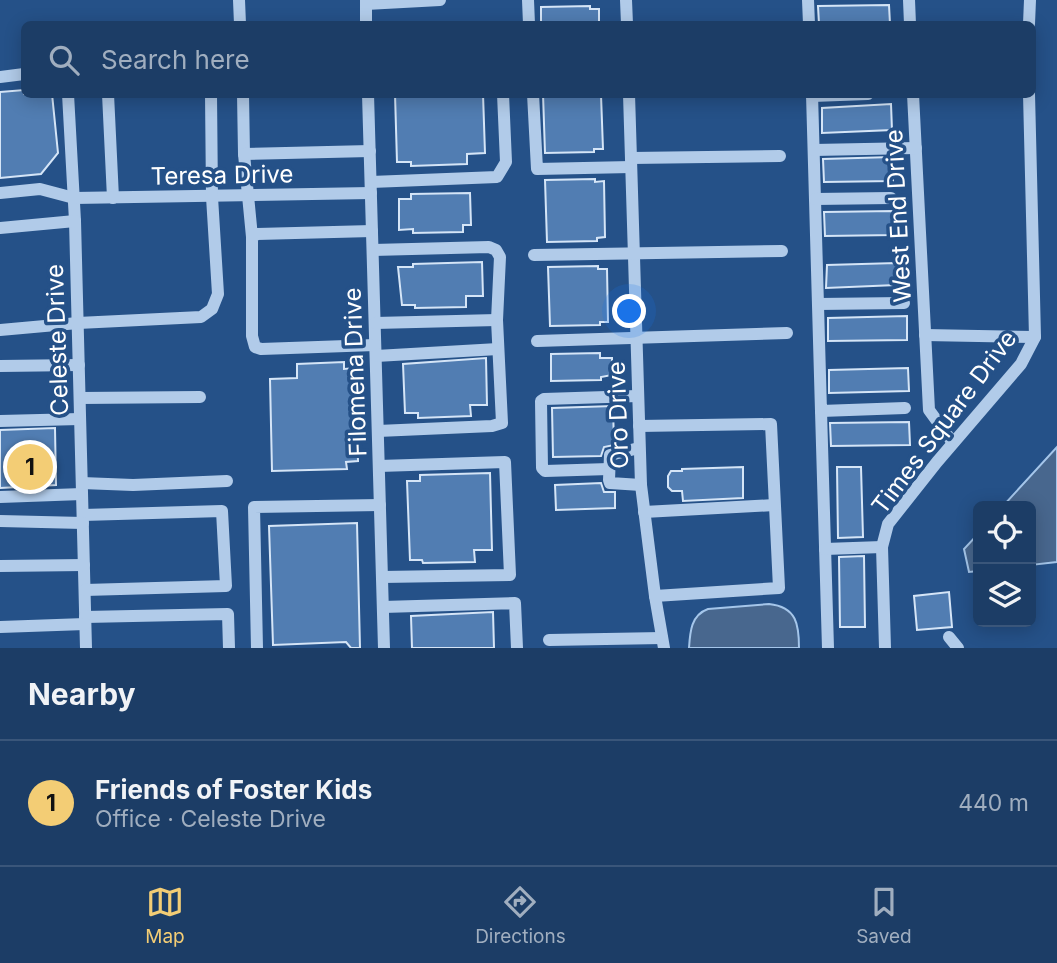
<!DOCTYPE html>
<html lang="en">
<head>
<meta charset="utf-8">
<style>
  :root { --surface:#1c3d66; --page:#29486f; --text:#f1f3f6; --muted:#a0aebf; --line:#3a567a; --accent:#f3cd75 }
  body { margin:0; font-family:Inter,sans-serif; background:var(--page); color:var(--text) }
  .controls { position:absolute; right:21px; bottom:21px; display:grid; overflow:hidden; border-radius:10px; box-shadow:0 4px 18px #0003 }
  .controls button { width:63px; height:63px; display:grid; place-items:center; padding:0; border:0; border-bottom:2px solid var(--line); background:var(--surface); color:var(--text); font:35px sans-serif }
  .you { position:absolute; left:630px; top:312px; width:24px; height:24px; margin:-18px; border:5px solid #fff; border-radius:50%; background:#1a73e8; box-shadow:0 0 0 10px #1a73e833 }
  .badge { display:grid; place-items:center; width:46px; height:46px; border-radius:50%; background:var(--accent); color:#111; font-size:23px; font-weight:700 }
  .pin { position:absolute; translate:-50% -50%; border:4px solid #fff; box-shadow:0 2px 7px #0006 }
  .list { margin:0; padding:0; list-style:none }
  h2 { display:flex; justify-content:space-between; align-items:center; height:91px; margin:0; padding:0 28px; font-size:30px }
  h2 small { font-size:23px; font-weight:400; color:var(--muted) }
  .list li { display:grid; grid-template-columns:46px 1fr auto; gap:21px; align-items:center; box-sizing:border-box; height:126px; padding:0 28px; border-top:2px solid var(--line) }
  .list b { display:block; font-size:26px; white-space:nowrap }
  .list p { margin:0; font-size:23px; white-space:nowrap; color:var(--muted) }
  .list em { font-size:23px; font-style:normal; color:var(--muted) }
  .icon { flex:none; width:38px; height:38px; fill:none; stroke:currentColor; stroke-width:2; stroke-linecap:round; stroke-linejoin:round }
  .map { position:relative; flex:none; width:1057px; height:648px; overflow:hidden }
  .search { position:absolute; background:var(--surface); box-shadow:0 4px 18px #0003; left:21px; right:21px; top:21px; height:77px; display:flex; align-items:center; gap:18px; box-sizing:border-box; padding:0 24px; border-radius:10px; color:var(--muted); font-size:26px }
  .sheet { height:217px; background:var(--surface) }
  nav { display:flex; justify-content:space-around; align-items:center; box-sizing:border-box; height:98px; border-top:2px solid var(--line); background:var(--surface); font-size:19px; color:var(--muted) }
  nav a { display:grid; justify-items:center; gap:4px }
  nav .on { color:var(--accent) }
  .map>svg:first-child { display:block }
  .water { fill:#48678e; stroke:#a5c6ea; stroke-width:2 }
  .building { fill:#517db2; stroke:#d5e5f7; stroke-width:2 }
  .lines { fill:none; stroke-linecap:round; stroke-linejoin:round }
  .minor { stroke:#b1cbe9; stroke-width:12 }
  .labels { text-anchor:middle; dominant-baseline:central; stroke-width:7; stroke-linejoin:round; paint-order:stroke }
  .street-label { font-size:24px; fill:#fff; stroke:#255188 }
</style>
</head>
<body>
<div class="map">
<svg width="1057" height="648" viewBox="0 0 1057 648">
  <rect width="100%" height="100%" fill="#255188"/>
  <!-- water -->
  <g class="water">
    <path d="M1057,447v115l-26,3v-59h-28z"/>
    <path d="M978,534v37l-9,1 -5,-23z"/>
    <path d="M769,604c28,3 30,21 30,44h-110c1,-16 2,-33 19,-39z"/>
  </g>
  <!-- building -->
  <g class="building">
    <path d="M889,5l1,19h-71l-1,-18z"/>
    <path d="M590,6v3h9v15h-58v-17z"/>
    <path d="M24,90v4h28l6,59 -17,21 -41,4v-86z"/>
    <path d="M395,94h88l2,59 -18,1v10l-56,2v-4h-14z"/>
    <path d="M543,94l58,1 2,54h-9v3l-49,1z"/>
    <path d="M891,104l1,26 -70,3v-25z"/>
    <path d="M892,157l1,24 -69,1 -1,-23z"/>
    <path d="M595,179v3l9,-1 1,56 -8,1v3l-50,1 -2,-62z"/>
    <path d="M470,193l1,32h-8v7l-50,1v-4l-14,1v-31h12v-5z"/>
    <path d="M894,211l1,24 -70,1 -1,-24z"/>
    <path d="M482,262l1,34h-17v11l-51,1v-3h-13l-4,-38h15v-3z"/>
    <path d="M896,263v22l-70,3 1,-23z"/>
    <path d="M598,266v3h9l1,53h-8v3l-50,1 -2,-59z"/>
    <path d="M907,316v24l-79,1v-23z"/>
    <path d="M600,353v5h12v17l-11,2v3l-50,1v-27z"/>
    <path d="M486,358l1,47h-17l1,11 -53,2v-5h-13l-2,-49z"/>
    <path d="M344,362v7l11,-1 3,93 -12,1 1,7 -75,2 -2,-92 27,-1v-14z"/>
    <path d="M908,368l1,23 -80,2v-23z"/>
    <path d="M613,406l1,39 -10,2 -3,9 -48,1 -1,-49z"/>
    <path d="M909,422l1,23 -79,1 -1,-23z"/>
    <path d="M55,428l1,57 -56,3v-58z"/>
    <path d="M743,467v31l-60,3 -1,-10h-10l-4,-4v-11l3,-5h11v-2z"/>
    <path d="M837,467h24l2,70 -25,1z"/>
    <path d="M490,473l2,77h-18l1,12 -52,1 -1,-3h-12l-3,-79h13v-6z"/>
    <path d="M601,483l3,9h11v16l-59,2 -1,-25z"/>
    <path d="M357,523l3,125h-9l-5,-6 -73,3 -4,-119z"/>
    <path d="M864,556l1,71h-25l-1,-70z"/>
    <path d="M949,592l3,35 -35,3 -3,-34z"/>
    <path d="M493,612l1,36h-82l-1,-32z"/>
  </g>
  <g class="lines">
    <!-- minor -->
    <g class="minor">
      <path d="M239,0l1,24"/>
      <path d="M366,0v24"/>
      <path d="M528,0l1,24"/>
      <path d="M626,0l1,24"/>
      <path d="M808,0l1,24"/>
      <path d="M909,0l1,24"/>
      <path d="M366,4l74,-4"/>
      <path d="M1029,24l1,-24"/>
      <path d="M0,77l24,-3"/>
      <path d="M68,94l7,127 11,427"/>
      <path d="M108,94l5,104"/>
      <path d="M243,94l1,60 8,83"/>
      <path d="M368,94l16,554"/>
      <path d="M533,94l4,75 94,-2"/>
      <path d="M629,94l12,391 14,111 9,52"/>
      <path d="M812,94l9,317 84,-3"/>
      <path d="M913,94l16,316 24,33"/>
      <path d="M812,96l56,-2"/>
      <path d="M814,150l102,-2"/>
      <path d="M244,154l126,-3"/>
      <path d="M631,158l149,-2"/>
      <path d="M371,182l126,-5 9,-15 -3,-68"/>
      <path d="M0,193l40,-4 34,9 297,-5"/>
      <path d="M815,199l76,-1"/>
      <path d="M0,228l75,-7"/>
      <path d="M372,231l-115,3 -5,3v99l3,11 6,2 114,-4"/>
      <path d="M373,250l116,-3 7,3 4,7 -3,63 5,103 -10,3 -114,5"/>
      <path d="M534,255l248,-4"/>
      <path d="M818,304l86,-1"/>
      <path d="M375,323l122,-3"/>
      <path d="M0,330l78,-7 123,-6 11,-8 6,-15 -6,-97 -1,-103"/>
      <path d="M925,335l110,2"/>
      <path d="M537,341l250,-8"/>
      <path d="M376,356l122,-7"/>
      <path d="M0,366l79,-1"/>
      <path d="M80,398l120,-1"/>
      <path d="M821,411l7,237"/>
      <path d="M0,421l80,-2"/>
      <path d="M639,426l132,-2 8,164 -124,8"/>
      <path d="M639,448l-29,7 -1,25 1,3 31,2"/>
      <path d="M379,466l126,-4 5,113 -128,2"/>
      <path d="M609,469l-64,2 -3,-3 -1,-67 3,-2 94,-3"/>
      <path d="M82,483l51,2 94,-4"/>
      <path d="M0,497l82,-3"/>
      <path d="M644,512l130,-7"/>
      <path d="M83,515l139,-4 4,75 -141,4"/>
      <path d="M0,521l83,2"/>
      <path d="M825,549l57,-2"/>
      <path d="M0,566l84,-1"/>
      <path d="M383,607l132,-4 2,45"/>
      <path d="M85,617l143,-3 1,34"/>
      <path d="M0,627l85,-3"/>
      <path d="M949,637l9,11"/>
      <path d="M549,640l113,-2"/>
      <path d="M257,648l-3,-141 126,-2"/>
      <path d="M885,648l-3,-101 6,-23 49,-62 84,-98 14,-27 -6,-243"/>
    </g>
  </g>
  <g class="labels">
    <!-- street labels -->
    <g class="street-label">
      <text transform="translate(222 175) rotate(-1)">Teresa Drive</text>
      <text transform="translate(898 216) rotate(-93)">West End Drive</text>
      <text transform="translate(57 340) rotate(-92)">Celeste Drive</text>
      <text transform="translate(355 372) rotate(-92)">Filomena Drive</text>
      <text transform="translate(618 415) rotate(-92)">Oro Drive</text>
      <text transform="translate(944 422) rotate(-53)">Times Square Drive</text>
    </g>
  </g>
</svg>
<div class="controls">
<button><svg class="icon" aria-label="locate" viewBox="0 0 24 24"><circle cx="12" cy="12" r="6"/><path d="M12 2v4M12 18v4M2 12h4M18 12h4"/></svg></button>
<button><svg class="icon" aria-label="layers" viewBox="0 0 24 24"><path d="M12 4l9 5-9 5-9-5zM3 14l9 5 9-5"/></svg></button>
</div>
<div class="you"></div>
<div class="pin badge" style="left:30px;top:467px">1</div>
<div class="search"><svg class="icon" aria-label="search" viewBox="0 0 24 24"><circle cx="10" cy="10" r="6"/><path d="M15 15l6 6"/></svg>Search here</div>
</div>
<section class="sheet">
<h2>Nearby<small></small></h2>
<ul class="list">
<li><span class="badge">1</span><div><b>Friends of Foster Kids</b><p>Office · Celeste Drive</p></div><em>440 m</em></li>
</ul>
</section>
<nav>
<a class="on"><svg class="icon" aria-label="map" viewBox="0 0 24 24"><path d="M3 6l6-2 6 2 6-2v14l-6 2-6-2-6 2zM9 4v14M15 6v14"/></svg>Map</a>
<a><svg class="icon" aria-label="directions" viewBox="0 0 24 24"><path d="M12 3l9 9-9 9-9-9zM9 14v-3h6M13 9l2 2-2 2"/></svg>Directions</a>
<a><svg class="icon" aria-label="saved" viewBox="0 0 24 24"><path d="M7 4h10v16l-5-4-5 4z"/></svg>Saved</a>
</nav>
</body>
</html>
